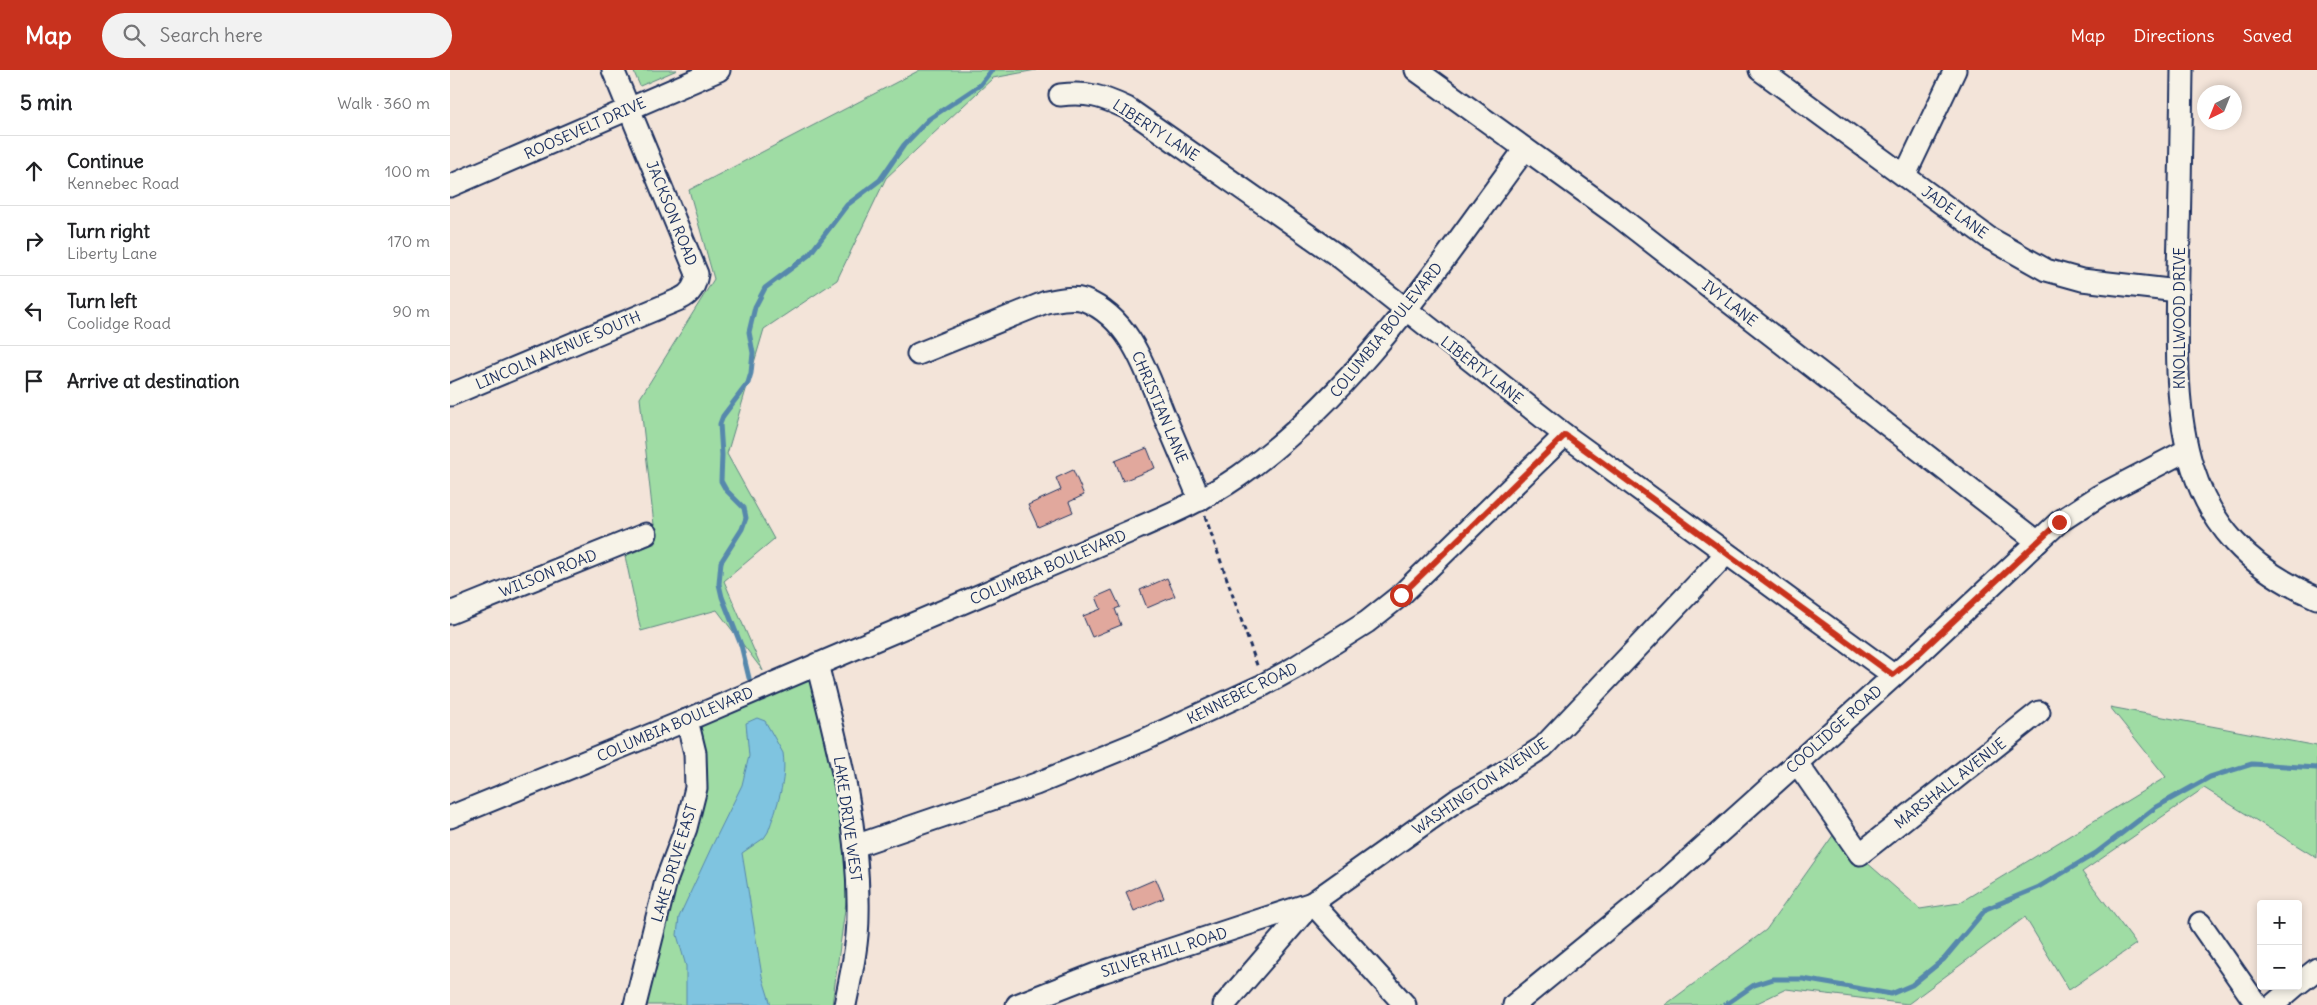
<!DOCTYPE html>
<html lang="en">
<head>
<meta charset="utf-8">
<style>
  :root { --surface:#fff; --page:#f2f2f2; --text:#202124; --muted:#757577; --line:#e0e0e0; --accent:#c8321e }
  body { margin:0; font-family:Delius,sans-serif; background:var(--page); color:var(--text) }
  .controls { position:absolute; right:15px; bottom:15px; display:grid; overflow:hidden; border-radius:5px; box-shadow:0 2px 8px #0003 }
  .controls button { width:45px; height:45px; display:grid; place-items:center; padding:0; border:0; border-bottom:1px solid var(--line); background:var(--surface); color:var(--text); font:25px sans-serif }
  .compass { position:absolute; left:1747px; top:15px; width:45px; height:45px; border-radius:50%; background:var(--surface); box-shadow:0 2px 8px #0003; rotate:223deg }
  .stop { position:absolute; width:15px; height:15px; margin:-11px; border:4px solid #c8321e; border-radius:50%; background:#fff }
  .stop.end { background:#c8321e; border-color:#fff; box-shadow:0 1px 5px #0008 }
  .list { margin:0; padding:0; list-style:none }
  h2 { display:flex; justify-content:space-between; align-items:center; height:65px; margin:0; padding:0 20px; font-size:21px }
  h2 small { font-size:16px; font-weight:400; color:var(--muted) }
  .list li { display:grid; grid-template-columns:32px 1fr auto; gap:15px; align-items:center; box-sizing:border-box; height:70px; padding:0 20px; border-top:1px solid var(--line) }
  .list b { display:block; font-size:19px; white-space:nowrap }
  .list p { margin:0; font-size:16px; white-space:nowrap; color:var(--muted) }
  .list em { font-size:16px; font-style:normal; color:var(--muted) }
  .icon { flex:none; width:28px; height:28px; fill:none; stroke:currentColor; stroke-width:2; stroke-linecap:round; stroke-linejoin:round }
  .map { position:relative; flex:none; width:1867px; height:935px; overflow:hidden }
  header { display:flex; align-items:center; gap:30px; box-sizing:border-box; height:70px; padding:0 25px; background:var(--accent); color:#fff }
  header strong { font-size:24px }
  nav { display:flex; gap:28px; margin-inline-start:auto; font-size:18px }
  .search { width:350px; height:45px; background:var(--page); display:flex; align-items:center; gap:12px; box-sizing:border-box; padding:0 18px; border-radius:28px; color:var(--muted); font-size:19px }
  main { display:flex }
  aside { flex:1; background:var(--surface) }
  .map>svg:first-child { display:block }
  .green { fill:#9fdca4; stroke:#5d8681 }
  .water { fill:#7fc4e0; stroke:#5788ac }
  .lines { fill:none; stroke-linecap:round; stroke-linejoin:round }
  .stream { stroke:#5788ac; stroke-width:5 }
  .building { fill:#e1a89d; stroke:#1b2f5e }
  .minor-casing { stroke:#1b2f5e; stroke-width:25 }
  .path { stroke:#1b2f5e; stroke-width:3; stroke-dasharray:5 4; stroke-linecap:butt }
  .minor { stroke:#f7f3e8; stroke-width:21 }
  .route { stroke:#c8321e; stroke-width:6 }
  .labels { text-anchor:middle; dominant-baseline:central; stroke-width:5; stroke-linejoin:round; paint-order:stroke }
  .street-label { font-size:15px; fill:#1b2f5e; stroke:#f7f3e8 }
</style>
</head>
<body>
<header>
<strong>Map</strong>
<div class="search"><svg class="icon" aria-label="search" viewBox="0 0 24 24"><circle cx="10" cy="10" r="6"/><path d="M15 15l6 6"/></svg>Search here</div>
<nav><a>Map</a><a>Directions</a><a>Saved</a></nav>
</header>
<main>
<aside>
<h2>5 min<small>Walk · 360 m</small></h2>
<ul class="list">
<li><svg class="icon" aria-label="ahead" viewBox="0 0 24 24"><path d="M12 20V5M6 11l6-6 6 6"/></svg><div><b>Continue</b><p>Kennebec Road</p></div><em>100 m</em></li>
<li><svg class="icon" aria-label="right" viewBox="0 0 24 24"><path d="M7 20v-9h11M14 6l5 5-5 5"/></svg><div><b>Turn right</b><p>Liberty Lane</p></div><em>170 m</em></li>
<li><svg class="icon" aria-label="left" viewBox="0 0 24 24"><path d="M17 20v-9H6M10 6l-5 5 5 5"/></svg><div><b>Turn left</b><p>Coolidge Road</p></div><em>90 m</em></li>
<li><svg class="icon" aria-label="arrive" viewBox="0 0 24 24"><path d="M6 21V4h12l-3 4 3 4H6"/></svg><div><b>Arrive at destination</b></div></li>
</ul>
</aside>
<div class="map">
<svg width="1867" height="935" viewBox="0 0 1867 935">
  <rect width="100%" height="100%" fill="#f3e4d9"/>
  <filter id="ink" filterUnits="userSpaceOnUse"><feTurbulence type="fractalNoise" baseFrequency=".02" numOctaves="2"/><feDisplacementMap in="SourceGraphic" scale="10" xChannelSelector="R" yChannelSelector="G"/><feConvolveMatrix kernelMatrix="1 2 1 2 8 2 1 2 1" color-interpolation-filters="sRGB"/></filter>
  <g filter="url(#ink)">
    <!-- green -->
    <g class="green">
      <path d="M183,0h44l-37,16z"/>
      <path d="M470,0h116l-43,8 -107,100 -49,102 -73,49 -37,125 47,85 -50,42 39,90 -46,-61 -76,21 -16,-75 31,-13 -16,-145 74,-119 -25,-89z"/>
      <path d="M373,603l31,170 -22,162h-203l70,-207 -1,-73z"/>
      <path d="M1660,637l207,39v112l-113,-70 -122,84 54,72 -67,46 -44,-73 -117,87 -122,-15 -33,16h-88l101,-75 68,-96 86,75 39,-6 207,-126z"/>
    </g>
    <!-- water -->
    <path class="water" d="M307,648l8,3 18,32c4,28 -6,53 -15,79l-4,6 -22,15 20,123 9,29h-85v-39l-9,-31 2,-18 33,-71 30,-61 7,-29 -3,-33z"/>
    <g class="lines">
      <!-- stream -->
      <g class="stream">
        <path d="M299,608l-8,-33 -19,-48 -3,-13 2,-22 21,-33 4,-11 -2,-10 -18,-18 -5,-9 1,-26 -2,-31 3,-8 25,-33 3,-10 2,-20 -4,-21 6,-25 10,-19 44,-33 38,-50 33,-25 24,-35 25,-26 51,-34 12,-15"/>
        <path d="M1275,935l29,-20 19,-6h30l88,15 21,-9 32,-26 42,-50 53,-22 57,-34 60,-46 54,-30 42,-13 65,4"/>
      </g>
    </g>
    <!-- building -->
    <g class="building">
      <path d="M697,378l8,20 -32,13 -8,-20z"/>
      <path d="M623,400l11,25 -15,7 4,10 -35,15 -10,-22 33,-15 -5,-12z"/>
      <path d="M717,508l8,18 -28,12 -7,-18z"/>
      <path d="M662,520l8,17 -5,2 6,16 -29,12 -9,-21 18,-7 -5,-12z"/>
      <path d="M706,809l8,19 -30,13 -8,-19z"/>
    </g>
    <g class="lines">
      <defs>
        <g id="minor">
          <path d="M966,0l201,145 421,327"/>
          <path d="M1310,0l229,168 57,32 36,10 96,11"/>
          <path d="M1732,0c-1,67 -2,134 -4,200 -2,138 -10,264 139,328"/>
          <path d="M610,25c28,-3 41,1 67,13l214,150 224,177 328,240"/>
          <path d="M1455,105l50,-105"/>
          <path d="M0,116l269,-116"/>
          <path d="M468,284l128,-52c12,-2 26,-6 38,-2 47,18 63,73 80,115 12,29 24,57 36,85"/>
          <path d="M0,325l230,-96c11,-5 15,-13 17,-25l-84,-204"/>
          <path d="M0,543l196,-79"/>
          <path d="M367,594c21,83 43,165 41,251 0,30 -7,60 -13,90"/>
          <path d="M1347,693l63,91 179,-142"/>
          <path d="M0,747l237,-97 444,-189c37,-16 75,-32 108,-55 117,-82 202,-214 286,-327"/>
          <path d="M405,776l181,-62 108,-44 119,-55 31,-17 73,-46 34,-27 164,-160"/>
          <path d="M1750,853l57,82"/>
          <path d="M1848,914l19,-15"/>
          <path d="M185,935l31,-124 20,-53 10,-40 -1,-35 -8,-33"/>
          <path d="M567,935l79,-31 216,-71 93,102"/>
          <path d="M774,935l88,-102 148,-105 32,-18 51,-33 183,-193"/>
          <path d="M1064,935l148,-121 254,-228 143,-134 40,-26 88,-46"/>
          <path d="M1823,935l22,-19"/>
        </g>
      </defs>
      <!-- minor casing -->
      <use href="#minor" class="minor-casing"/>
      <!-- path -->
      <path class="path" d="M755,446l53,152"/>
      <!-- minor -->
      <use href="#minor" class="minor"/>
    </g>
  </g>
  <g class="lines" filter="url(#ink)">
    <!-- route -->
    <path class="route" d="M951,525l164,-160 328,240 23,-19 143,-134"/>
  </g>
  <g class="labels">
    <!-- street labels -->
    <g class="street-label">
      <text transform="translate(135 58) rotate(-24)">ROOSEVELT DRIVE</text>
      <text transform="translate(706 60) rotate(33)">LIBERTY LANE</text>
      <text transform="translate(1505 142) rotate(36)">JADE LANE</text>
      <text transform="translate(222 143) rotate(68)">JACKSON ROAD</text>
      <text transform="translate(1280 233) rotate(38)">IVY LANE</text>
      <text transform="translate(1729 248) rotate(-90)">KNOLLWOOD DRIVE</text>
      <text transform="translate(936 260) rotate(-51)">COLUMBIA BOULEVARD</text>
      <text transform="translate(108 280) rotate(-23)">LINCOLN AVENUE SOUTH</text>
      <text transform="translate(1032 300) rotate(38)">LIBERTY LANE</text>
      <text transform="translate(710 337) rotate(67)">CHRISTIAN LANE</text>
      <text transform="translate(598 497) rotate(-23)">COLUMBIA BOULEVARD</text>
      <text transform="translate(98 503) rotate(-22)">WILSON ROAD</text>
      <text transform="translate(792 623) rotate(-26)">KENNEBEC ROAD</text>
      <text transform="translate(225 654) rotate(-23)">COLUMBIA BOULEVARD</text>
      <text transform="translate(1384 659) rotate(-42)">COOLIDGE ROAD</text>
      <text transform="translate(1500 713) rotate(-38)">MARSHALL AVENUE</text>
      <text transform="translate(1030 716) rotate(-34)">WASHINGTON AVENUE</text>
      <text transform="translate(398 749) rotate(82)">LAKE DRIVE WEST</text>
      <text transform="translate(224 793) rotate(-73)">LAKE DRIVE EAST</text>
      <text transform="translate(714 882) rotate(-18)">SILVER HILL ROAD</text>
    </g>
  </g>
</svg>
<div class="controls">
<button>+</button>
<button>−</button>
</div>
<svg class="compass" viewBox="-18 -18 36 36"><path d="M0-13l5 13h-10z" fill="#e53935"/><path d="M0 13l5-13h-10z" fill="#757577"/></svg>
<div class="stop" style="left:951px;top:525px"></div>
<div class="stop end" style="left:1609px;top:452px"></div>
</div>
</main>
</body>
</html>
